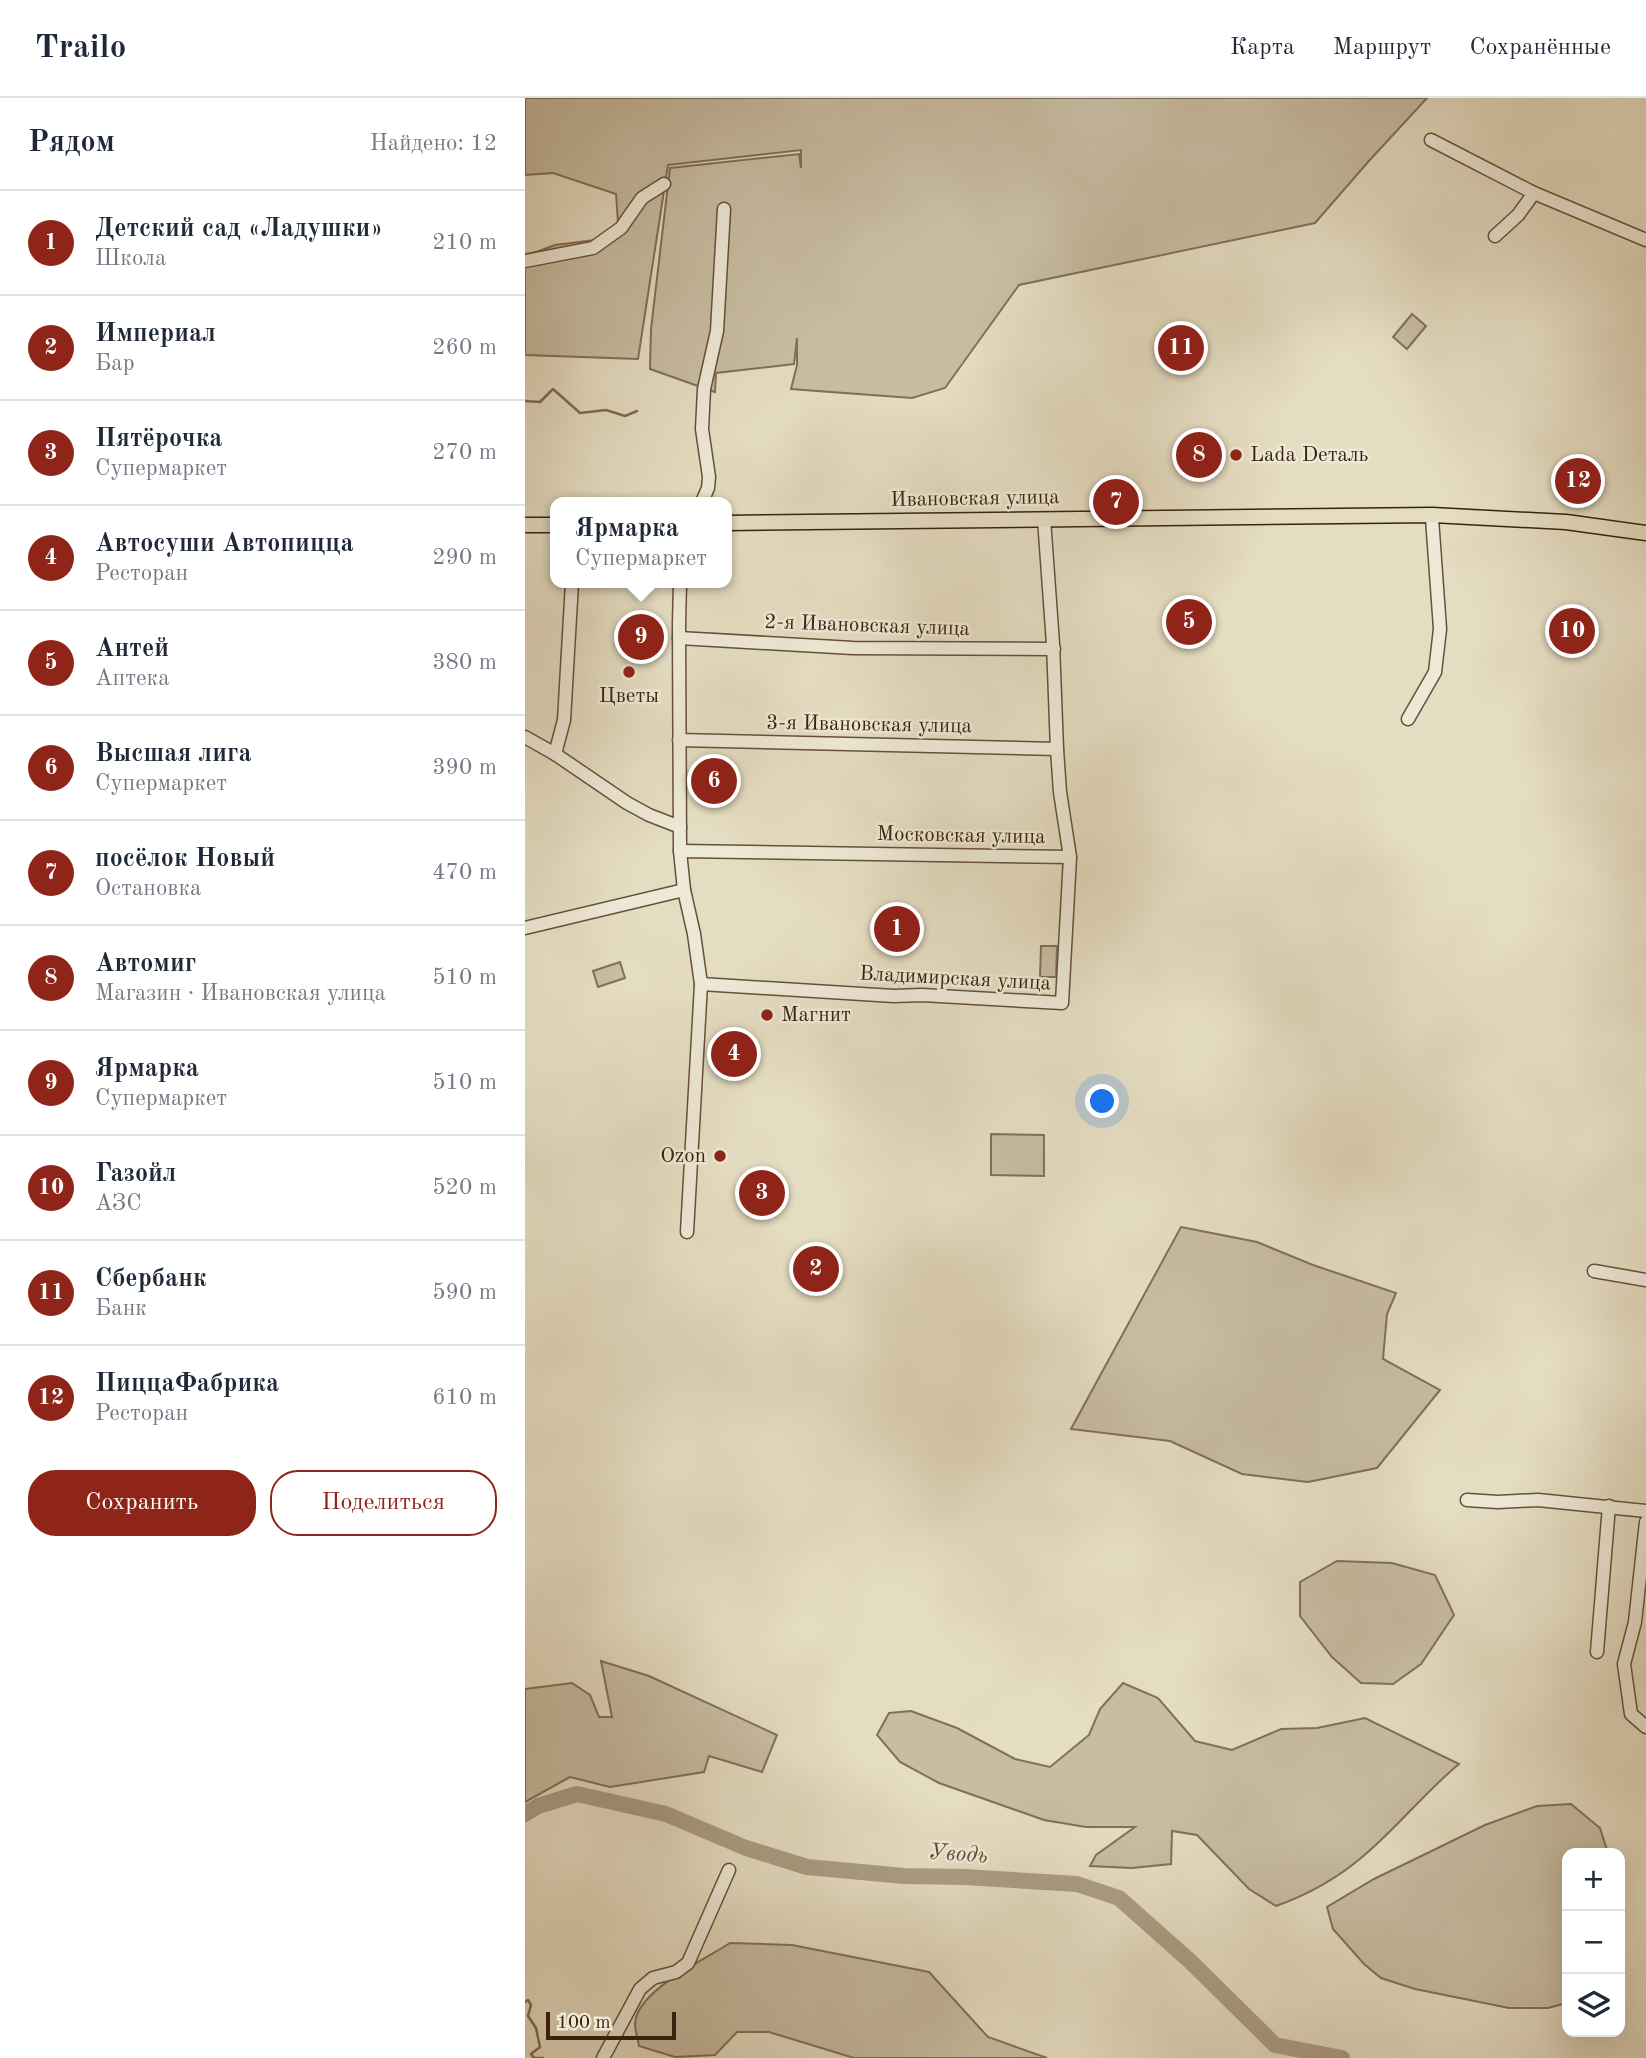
<!DOCTYPE html>
<html lang="ru">
<head>
<meta charset="utf-8">
<style>
  :root { --surface:#fff; --page:#f2f2f3; --text:#1f2937; --muted:#747a83; --line:#e0e1e3; --accent:#8f2418 }
  body { margin:0; font-family:"Old Standard TT",serif; background:var(--page); color:var(--text) }
  .controls { position:absolute; right:21px; bottom:21px; display:grid; overflow:hidden; border-radius:14px; box-shadow:0 7px 28px #0002 }
  .controls button { width:63px; height:63px; display:grid; place-items:center; padding:0; border:0; border-bottom:2px solid var(--line); background:var(--surface); color:var(--text); font:35px sans-serif }
  .scale { position:absolute; left:21px; bottom:18px; width:130px; box-sizing:border-box; padding-left:7px; border:4px solid #3a220c; border-top:0; font-size:19px; line-height:24px; white-space:nowrap; color:#3a220c; -webkit-text-stroke:5px #eee9d7; paint-order:stroke }
  .you { position:absolute; left:578px; top:1004px; width:24px; height:24px; margin:-18px; border:5px solid #fff; border-radius:50%; background:#1a73e8; box-shadow:0 0 0 10px #1a73e833 }
  .badge { display:grid; place-items:center; width:46px; height:46px; border-radius:50%; background:var(--accent); color:#fff; font-size:23px; font-weight:700 }
  .pin { position:absolute; translate:-50% -50%; border:4px solid #fff; box-shadow:0 2px 7px #0006 }
  .popup { position:absolute; left:25px; top:399px; width:182px; height:91px; box-sizing:border-box; display:grid; place-content:center; border-radius:14px; background:var(--surface); filter:drop-shadow(0 2px 5px #0005); font-size:23px; white-space:nowrap; color:var(--muted) }
  .popup b { font-size:26px; color:var(--text) }
  .popup::after { content:''; position:absolute; left:50%; top:100%; margin-left:-14px; border:14px solid transparent; border-top-color:var(--surface) }
  .list { margin:0; padding:0; list-style:none }
  h2 { display:flex; justify-content:space-between; align-items:center; height:91px; margin:0; padding:0 28px; font-size:30px }
  h2 small { font-size:23px; font-weight:400; color:var(--muted) }
  .list li { display:grid; grid-template-columns:46px 1fr auto; gap:21px; align-items:center; box-sizing:border-box; height:105px; padding:0 28px; border-top:2px solid var(--line) }
  .list b { display:block; font-size:26px; white-space:nowrap }
  .list p { margin:0; font-size:23px; white-space:nowrap; color:var(--muted) }
  .list em { font-size:23px; font-style:normal; color:var(--muted) }
  .actions { display:flex; gap:14px; padding:21px 28px }
  .actions a { flex:1; padding:16px 0; border:2px solid var(--accent); border-radius:28px; text-align:center; font-size:24px; color:var(--accent) }
  .actions .main { background:var(--accent); color:#fff }
  .icon { flex:none; width:38px; height:38px; fill:none; stroke:currentColor; stroke-width:2; stroke-linecap:round; stroke-linejoin:round }
  .map { position:relative; flex:none; width:1121px; height:1960px; overflow:hidden }
  header { display:flex; align-items:center; gap:42px; box-sizing:border-box; height:98px; padding:0 35px; background:var(--surface); border-bottom:2px solid var(--line) }
  header strong { font-size:33px }
  nav { display:flex; gap:38px; margin-inline-start:auto; font-size:24px }
  main { display:flex }
  aside { flex:1; background:var(--surface) }
  .map>svg:first-child { display:block }
  .green { fill:#c8bda3; stroke:#817058; stroke-width:2 }
  .lines { fill:none; stroke-linecap:round; stroke-linejoin:round }
  .stream { stroke:#7e6c54; stroke-width:2.5 }
  .river { stroke:#ab9d84; stroke-width:16 }
  .minor-casing { stroke:#65513a; stroke-width:15 }
  .major-casing { stroke:#3a220c; stroke-width:17 }
  .minor { stroke:#eee9d7; stroke-width:12 }
  .major { stroke:#e5ddc2; stroke-width:14 }
  .poi-dot { fill:#8f2418; stroke:#eee9d7; stroke-width:2.5 }
  .labels { text-anchor:middle; dominant-baseline:central; stroke-width:5; stroke-linejoin:round; paint-order:stroke }
  .poi-label { font-size:21px; fill:#3a220c; stroke:#eee9d7; text-anchor:start }
  .street-label { font-size:21px; fill:#3a220c; stroke:#eee9d7 }
  .water-label { font-size:23px; font-style:italic; fill:#624d36; stroke:#eee9d7 }
</style>
</head>
<body>
<header>
<strong>Trailo</strong>
<nav><a>Карта</a><a>Маршрут</a><a>Сохранённые</a></nav>
</header>
<main>
<aside>
<h2>Рядом<small>Найдено: 12</small></h2>
<ul class="list">
<li><span class="badge">1</span><div><b>Детский сад «Ладушки»</b><p>Школа</p></div><em>210 m</em></li>
<li><span class="badge">2</span><div><b>Империал</b><p>Бар</p></div><em>260 m</em></li>
<li><span class="badge">3</span><div><b>Пятёрочка</b><p>Супермаркет</p></div><em>270 m</em></li>
<li><span class="badge">4</span><div><b>Автосуши Автопицца</b><p>Ресторан</p></div><em>290 m</em></li>
<li><span class="badge">5</span><div><b>Антей</b><p>Аптека</p></div><em>380 m</em></li>
<li><span class="badge">6</span><div><b>Высшая лига</b><p>Супермаркет</p></div><em>390 m</em></li>
<li><span class="badge">7</span><div><b>посёлок Новый</b><p>Остановка</p></div><em>470 m</em></li>
<li><span class="badge">8</span><div><b>Автомиг</b><p>Магазин · Ивановская улица</p></div><em>510 m</em></li>
<li><span class="badge">9</span><div><b>Ярмарка</b><p>Супермаркет</p></div><em>510 m</em></li>
<li><span class="badge">10</span><div><b>Газойл</b><p>АЗС</p></div><em>520 m</em></li>
<li><span class="badge">11</span><div><b>Сбербанк</b><p>Банк</p></div><em>590 m</em></li>
<li><span class="badge">12</span><div><b>ПиццаФабрика</b><p>Ресторан</p></div><em>610 m</em></li>
</ul>
<div class="actions"><a class="main">Сохранить</a><a>Поделиться</a></div>
</aside>
<div class="map">
<svg width="1121" height="1960" viewBox="0 0 1121 1960">
  <rect width="100%" height="100%" fill="#e5ddc2"/>
  <filter id="stains"><feTurbulence type="fractalNoise" baseFrequency=".00286" numOctaves="4"/><feColorMatrix values="0 0 0 0 .2 0 0 0 0 .09 0 0 0 0 .02 0 0 0 .5 -.17"/></filter>
  <radialGradient id="worn" r=".72"><stop offset=".6" stop-color="#630" stop-opacity="0"/><stop offset="1" stop-color="#630" stop-opacity=".3"/></radialGradient>
  <!-- green -->
  <g class="green">
    <path d="M0,0h902l-59,64 -53,61 -296,62 -74,103 -33,10 -121,-9 6,-24v-27l-3,26 -78,9 -1,19 -65,-23 1,-40 19,-161 129,-14 2,14v-18l-133,15 -30,194 -113,-4v-99l30,-11 64,-8 -3,-43 -63,-21 -28,2z"/>
    <path d="M887,216l14,12 -19,23 -14,-12z"/>
    <path d="M516,848h16l-1,31h-16z"/>
    <path d="M95,864l5,16 -27,9 -5,-16z"/>
    <path d="M466,1036l53,1v41l-53,-1z"/>
    <path d="M656,1129l76,15 56,23 83,28 -9,21 -4,45 57,31 -63,78 -69,14 -66,-8 -72,-33 -99,-12z"/>
    <path d="M812,1463l55,2 43,12 19,40 -33,49 -28,20 -32,-1 -29,-26 -32,-41v-34z"/>
    <path d="M76,1563l48,15 128,59 -15,37 -53,-16 -5,16 -94,15 -40,-10 -45,25v-113l47,-6 18,12 9,22h13z"/>
    <path d="M598,1585l35,15 37,43 37,9 49,-21 36,-1 48,-10 94,46c-35,29 -63,65 -98,94 -25,21 -54,37 -85,48l-27,-17 -52,-54 -25,-4 -1,33 -39,4 -42,-2 6,-11 39,-28h-49l-42,-7 -105,-37 -39,-21 -23,-27 12,-22 22,-2 46,17 58,31 35,8 39,-32 11,-26z"/>
    <path d="M1046,1706l29,24 8,25h-41v150l-19,5h-39l-94,-19 -34,-11 -17,-14 -31,-35 -6,-22 47,-28 111,-54 52,-19z"/>
    <path d="M205,1845l62,2 137,27 59,65 59,21h-193l-85,-26h-32l-22,23 -40,2 -36,-11c-1,-7 -4,-15 -4,-22 1,-33 69,-64 95,-81z"/>
  </g>
  <g class="lines">
    <!-- stream -->
    <g class="stream">
      <path d="M0,303l15,1 13,-13 27,24 26,-3 19,6 12,-5"/>
      <path d="M0,1904l3,-2 3,5 -3,11 8,12 4,19 -9,7 3,4h9"/>
    </g>
    <!-- river -->
    <path class="river" d="M0,1716l13,-8 39,-12 89,20 80,34 61,19 97,9 61,1 112,7 42,14 72,64 84,83 67,13"/>
    <defs>
      <g id="minor">
        <path d="M906,42l103,53 112,47"/>
        <path d="M970,138l23,-21 16,-22"/>
        <path d="M0,163l68,-13 28,-20 21,-30 22,-14"/>
        <path d="M177,404l6,-14 1,-11 -7,-48 2,-40 13,-58 7,-122"/>
        <path d="M155,485l-1,41 1,227 4,39 10,44 7,50 -14,248"/>
        <path d="M154,540l174,10 201,1"/>
        <path d="M883,621l27,-47 5,-43 -8,-111"/>
        <path d="M0,639l30,17 72,49 22,12 31,12"/>
        <path d="M154,642l378,9"/>
        <path d="M30,656l9,-34 8,-137"/>
        <path d="M155,753l390,6 -10,-65 -3,-43 -4,-105 -9,-125"/>
        <path d="M0,830l159,-38"/>
        <path d="M176,886l193,12 28,-1 140,8 8,-146"/>
        <path d="M1069,1173l52,9"/>
        <path d="M942,1402l31,2 40,-2 108,11"/>
        <path d="M1121,1424l-11,100 -11,42 7,50 15,13"/>
        <path d="M1072,1554l12,-146"/>
        <path d="M78,1960l37,-69 13,-11 23,-6 12,-9 41,-93"/>
      </g>
      <g id="major">
        <path d="M202,425l705,-8 134,7 80,11"/>
        <path d="M0,427h30"/>
      </g>
    </defs>
    <!-- minor casing -->
    <use href="#minor" class="minor-casing"/>
    <!-- major casing -->
    <use href="#major" class="major-casing"/>
    <!-- minor -->
    <use href="#minor" class="minor"/>
    <!-- major -->
    <use href="#major" class="major"/>
  </g>
  <!-- markers -->
  <g class="poi-dot">
    <circle cx="711" cy="357" r="7"/>
    <circle cx="104" cy="574" r="7"/>
    <circle cx="242" cy="917" r="7"/>
    <circle cx="195" cy="1058" r="7"/>
  </g>
  <g class="labels">
    <!-- poi labels -->
    <g class="poi-label">
      <text x="725" y="357">Lada Dеталь</text>
      <text x="104" y="598" text-anchor="middle">Цветы</text>
      <text x="256" y="917">Магнит</text>
      <text x="181" y="1058" text-anchor="end">Ozon</text>
    </g>
    <!-- street labels -->
    <g class="street-label">
      <text transform="translate(450 401) rotate(-1)">Ивановская улица</text>
      <text transform="translate(342 528) rotate(2)">2-я Ивановская улица</text>
      <text transform="translate(344 627) rotate(1)">3-я Ивановская улица</text>
      <text transform="translate(436 738) rotate(1)">Московская улица</text>
      <text transform="translate(430 881) rotate(3)">Владимирская улица</text>
    </g>
    <!-- water labels -->
    <g class="water-label">
      <text transform="translate(433 1756) rotate(4)">Уводь</text>
    </g>
  </g>
  <rect width="100%" height="100%" filter="url(#stains)"/>
  <rect width="100%" height="100%" fill="url(#worn)"/>
</svg>
<div class="controls">
<button>+</button>
<button>−</button>
<button><svg class="icon" aria-label="layers" viewBox="0 0 24 24"><path d="M12 4l9 5-9 5-9-5zM3 14l9 5 9-5"/></svg></button>
</div>
<div class="scale">100 m</div>
<div class="you"></div>
<div class="pin badge" style="left:372px;top:831px">1</div>
<div class="pin badge" style="left:291px;top:1171px">2</div>
<div class="pin badge" style="left:237px;top:1095px">3</div>
<div class="pin badge" style="left:209px;top:956px">4</div>
<div class="pin badge" style="left:664px;top:524px">5</div>
<div class="pin badge" style="left:189px;top:683px">6</div>
<div class="pin badge" style="left:591px;top:404px">7</div>
<div class="pin badge" style="left:674px;top:357px">8</div>
<div class="pin badge" style="left:116px;top:539px">9</div>
<div class="popup"><b>Ярмарка</b>Супермаркет</div>
<div class="pin badge" style="left:1047px;top:533px">10</div>
<div class="pin badge" style="left:656px;top:250px">11</div>
<div class="pin badge" style="left:1053px;top:383px">12</div>
</div>
</main>
</body>
</html>
